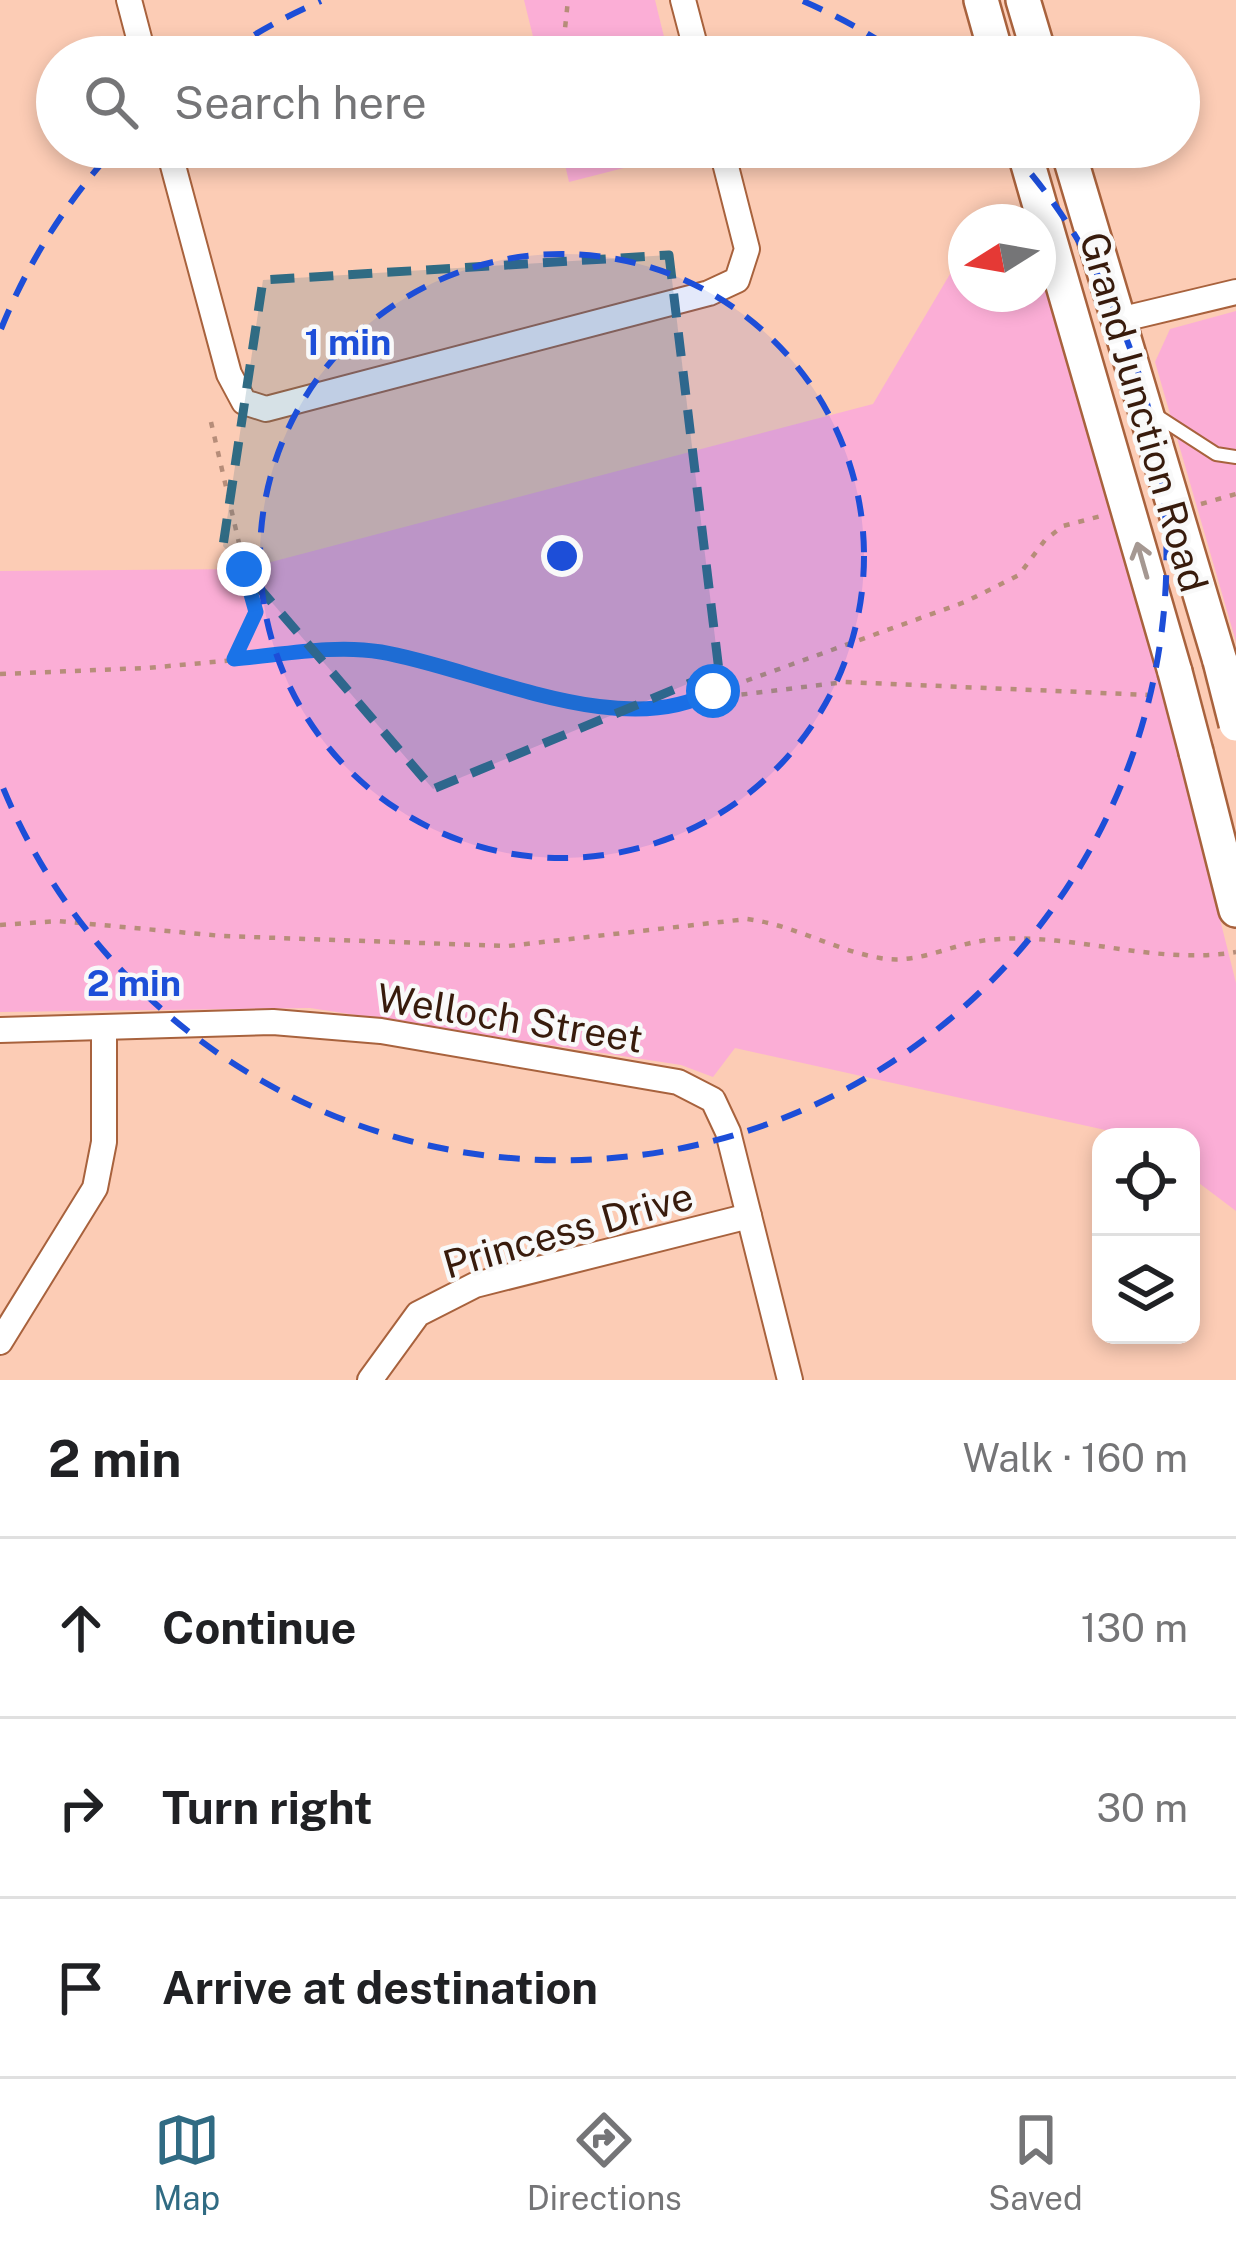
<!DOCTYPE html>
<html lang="en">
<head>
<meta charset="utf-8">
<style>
  :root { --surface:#fff; --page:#f2f2f2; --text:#202124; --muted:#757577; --line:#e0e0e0; --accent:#306b83 }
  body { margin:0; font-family:"Public Sans",sans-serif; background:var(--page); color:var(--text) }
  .controls { position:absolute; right:36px; bottom:36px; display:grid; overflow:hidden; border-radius:24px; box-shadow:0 6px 18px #0003 }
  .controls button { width:108px; height:108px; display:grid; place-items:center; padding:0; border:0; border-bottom:3px solid var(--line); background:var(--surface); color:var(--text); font:60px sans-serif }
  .compass { position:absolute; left:948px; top:204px; width:108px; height:108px; border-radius:50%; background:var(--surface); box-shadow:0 6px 18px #0003; rotate:259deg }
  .stop { position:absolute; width:36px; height:36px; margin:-27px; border:9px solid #1a73e8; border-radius:50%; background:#fff }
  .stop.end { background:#1a73e8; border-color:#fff; box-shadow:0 3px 12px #0008 }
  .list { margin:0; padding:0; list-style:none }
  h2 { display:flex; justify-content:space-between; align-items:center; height:156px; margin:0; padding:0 48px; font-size:51px }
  h2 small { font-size:39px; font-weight:400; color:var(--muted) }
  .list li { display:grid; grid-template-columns:78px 1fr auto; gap:36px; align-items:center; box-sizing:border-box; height:180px; padding:0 48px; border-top:3px solid var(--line) }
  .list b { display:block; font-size:45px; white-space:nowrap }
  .list em { font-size:39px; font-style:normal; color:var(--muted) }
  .icon { flex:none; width:66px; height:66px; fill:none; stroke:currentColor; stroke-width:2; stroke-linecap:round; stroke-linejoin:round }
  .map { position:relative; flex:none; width:1236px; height:1380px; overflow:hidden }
  .search { position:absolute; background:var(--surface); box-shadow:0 6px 18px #0003; left:36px; right:36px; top:36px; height:132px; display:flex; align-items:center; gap:30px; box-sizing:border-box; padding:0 42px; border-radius:66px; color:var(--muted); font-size:45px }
  .sheet { height:696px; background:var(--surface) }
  nav { display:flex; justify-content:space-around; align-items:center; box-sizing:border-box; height:168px; border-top:3px solid var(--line); background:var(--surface); font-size:33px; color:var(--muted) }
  nav a { display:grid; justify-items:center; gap:6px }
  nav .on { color:var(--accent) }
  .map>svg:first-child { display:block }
  .green { fill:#fbaed6 }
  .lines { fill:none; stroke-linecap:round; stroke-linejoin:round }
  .lane-casing { stroke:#a8623d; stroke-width:16 }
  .street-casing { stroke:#a8623d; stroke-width:28 }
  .secondary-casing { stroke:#a8623d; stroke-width:38 }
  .path { stroke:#b68d79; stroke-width:4.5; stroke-dasharray:6 9; stroke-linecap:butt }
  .lane { stroke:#fff; stroke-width:12 }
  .street { stroke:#fff; stroke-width:24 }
  .secondary { stroke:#fff; stroke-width:33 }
  .secondary-bridge-casing { stroke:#a8623d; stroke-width:38; stroke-linecap:butt }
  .secondary-bridge { stroke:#fff; stroke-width:33 }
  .oneway { stroke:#a59892 }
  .route { stroke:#1a73e8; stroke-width:15 }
  .marked { fill:#306b83; fill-opacity:0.2; stroke:#306b83; stroke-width:9; stroke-dasharray:24 15; stroke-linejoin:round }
  .ring { fill:none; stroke:#1d4ed8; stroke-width:6; stroke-dasharray:21 15 }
  .labels { text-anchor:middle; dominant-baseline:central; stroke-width:9; stroke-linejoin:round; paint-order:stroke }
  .street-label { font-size:39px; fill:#381b0c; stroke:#f9f9f9 }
  .centre { fill:#1d4ed8; stroke:#f9f9f9; stroke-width:6 }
  .ring-label { font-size:36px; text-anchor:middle; font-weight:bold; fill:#1d4ed8; stroke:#f9f9f9; stroke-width:9; stroke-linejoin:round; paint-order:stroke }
</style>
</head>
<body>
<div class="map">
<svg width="1236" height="1380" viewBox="0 0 1236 1380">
  <rect width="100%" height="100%" fill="#fcccb5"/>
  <!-- green -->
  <g class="green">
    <path d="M524,0h131l14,57h-131z"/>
    <path d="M561,147h132l1,3 -125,32z"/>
    <path d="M1038,244l116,412 82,327v228l-45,-34v-40h-54l-402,-89 -22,29 -32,-12 -371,-57 -310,4v-441l244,-2 629,-165 93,-157v47h72z"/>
    <path d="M1236,311v331l-81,-280 15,-33z"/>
  </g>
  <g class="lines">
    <defs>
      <path id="lane" d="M1154,414l62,40 20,3"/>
      <g id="street">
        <path d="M129,0l15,57"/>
        <path d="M683,0l15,57"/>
        <path d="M168,147l61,227 15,28 22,7 443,-116 28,-13 10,-31 -26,-102"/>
        <path d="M1119,320l117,-28"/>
        <path d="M0,1030l273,-8 108,9 297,51 35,18 15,32 62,248"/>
        <path d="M0,1342l95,-154 9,-46v-112"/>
        <path d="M370,1380l48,-66 57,-29 274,-69"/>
      </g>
      <g id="secondary">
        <path d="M981,0l16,57"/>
        <path d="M1023,0l17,57"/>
        <path d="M1023,147l152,525"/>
        <path d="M1067,147l153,514"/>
        <path d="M1196,752l40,158"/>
      </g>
    </defs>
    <!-- lane casing -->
    <use href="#lane" class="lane-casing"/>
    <!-- street casing -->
    <use href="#street" class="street-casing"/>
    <!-- secondary casing -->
    <use href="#secondary" class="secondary-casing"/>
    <!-- path -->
    <g class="path">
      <path d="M562,57l6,-57"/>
      <path d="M211,422l44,190 -21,47"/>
      <path d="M1201,504l35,-10"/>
      <path d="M0,674l147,-6 210,-19 266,60 222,-27 305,13"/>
      <path d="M704,696l261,-94 54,-27 26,-35 18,-14 38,-10"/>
      <path d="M0,925l58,-4 164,15 286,10 239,-27c47,6 87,31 133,39 39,7 70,-14 108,-18 84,-9 164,26 248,12"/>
    </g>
    <!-- lane -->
    <use href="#lane" class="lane"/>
    <!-- street -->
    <use href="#street" class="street"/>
    <!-- secondary -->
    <use href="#secondary" class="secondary"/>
    <defs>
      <g id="secondary-bridge">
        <path d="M1220,661l16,63"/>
        <path d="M1175,672l21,80"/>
      </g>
    </defs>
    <!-- secondary-bridge casing -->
    <use href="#secondary-bridge" class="secondary-bridge-casing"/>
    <!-- secondary-bridge -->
    <use href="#secondary-bridge" class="secondary-bridge"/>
  </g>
  <!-- one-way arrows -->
  <defs><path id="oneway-shaft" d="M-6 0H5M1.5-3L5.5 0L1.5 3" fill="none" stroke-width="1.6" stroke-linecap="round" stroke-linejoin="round" transform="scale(3)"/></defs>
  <use class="oneway" href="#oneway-shaft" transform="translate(1142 560) rotate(-106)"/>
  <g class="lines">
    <!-- route -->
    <path class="route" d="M244,569l12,43 -22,47c47,-4 100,-15 147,-7 95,16 241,91 332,39"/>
  </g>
  <!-- marked area -->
  <path class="marked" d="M669,255l50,416 -286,118 -210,-243 40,-266z"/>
  <!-- distance rings -->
  <circle cx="562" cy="556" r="302" fill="#1d4ed8" fill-opacity=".12"/>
  <g class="ring">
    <circle cx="562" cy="556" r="302"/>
    <path d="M1 329A605 605 0 0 1 116 147M224 54A605 605 0 0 1 321 1M803 1A605 605 0 0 1 900 54M1008 147A605 605 0 1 1 1 783"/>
  </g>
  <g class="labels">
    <!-- street labels -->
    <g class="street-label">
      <text transform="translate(1144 412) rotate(74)">Grand Junction Road</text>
      <text transform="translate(510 1018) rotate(9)">Welloch Street</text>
      <text transform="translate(568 1230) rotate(-16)">Princess Drive</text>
    </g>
  </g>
  <circle cx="562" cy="556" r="18" class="centre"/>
  <g class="ring-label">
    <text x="348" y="355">1 min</text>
    <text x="134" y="996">2 min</text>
  </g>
</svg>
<div class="controls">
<button><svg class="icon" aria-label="locate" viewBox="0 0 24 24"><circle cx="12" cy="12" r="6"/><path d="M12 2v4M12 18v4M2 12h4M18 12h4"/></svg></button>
<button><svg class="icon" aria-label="layers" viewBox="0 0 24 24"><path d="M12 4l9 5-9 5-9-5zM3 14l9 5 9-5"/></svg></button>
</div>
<svg class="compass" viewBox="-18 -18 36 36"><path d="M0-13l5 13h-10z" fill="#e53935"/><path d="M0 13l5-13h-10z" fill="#757577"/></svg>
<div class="stop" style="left:713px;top:691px"></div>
<div class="stop end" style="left:244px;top:569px"></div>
<div class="search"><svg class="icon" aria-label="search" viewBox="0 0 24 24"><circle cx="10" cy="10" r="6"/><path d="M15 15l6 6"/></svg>Search here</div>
</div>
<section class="sheet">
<h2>2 min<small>Walk · 160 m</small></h2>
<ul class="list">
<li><svg class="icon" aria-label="ahead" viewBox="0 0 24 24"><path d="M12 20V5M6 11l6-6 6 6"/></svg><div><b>Continue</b></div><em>130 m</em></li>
<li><svg class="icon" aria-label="right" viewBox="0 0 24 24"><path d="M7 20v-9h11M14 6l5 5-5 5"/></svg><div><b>Turn right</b></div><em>30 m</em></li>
<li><svg class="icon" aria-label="arrive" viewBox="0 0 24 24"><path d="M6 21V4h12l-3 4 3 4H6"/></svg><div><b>Arrive at destination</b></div></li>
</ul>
</section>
<nav>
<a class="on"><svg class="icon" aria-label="map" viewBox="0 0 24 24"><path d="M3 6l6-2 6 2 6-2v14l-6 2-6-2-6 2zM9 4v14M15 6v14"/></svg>Map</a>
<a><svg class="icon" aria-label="directions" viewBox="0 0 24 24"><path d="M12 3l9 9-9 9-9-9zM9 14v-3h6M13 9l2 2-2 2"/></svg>Directions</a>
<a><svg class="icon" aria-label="saved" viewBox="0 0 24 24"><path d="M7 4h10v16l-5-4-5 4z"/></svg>Saved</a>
</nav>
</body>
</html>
